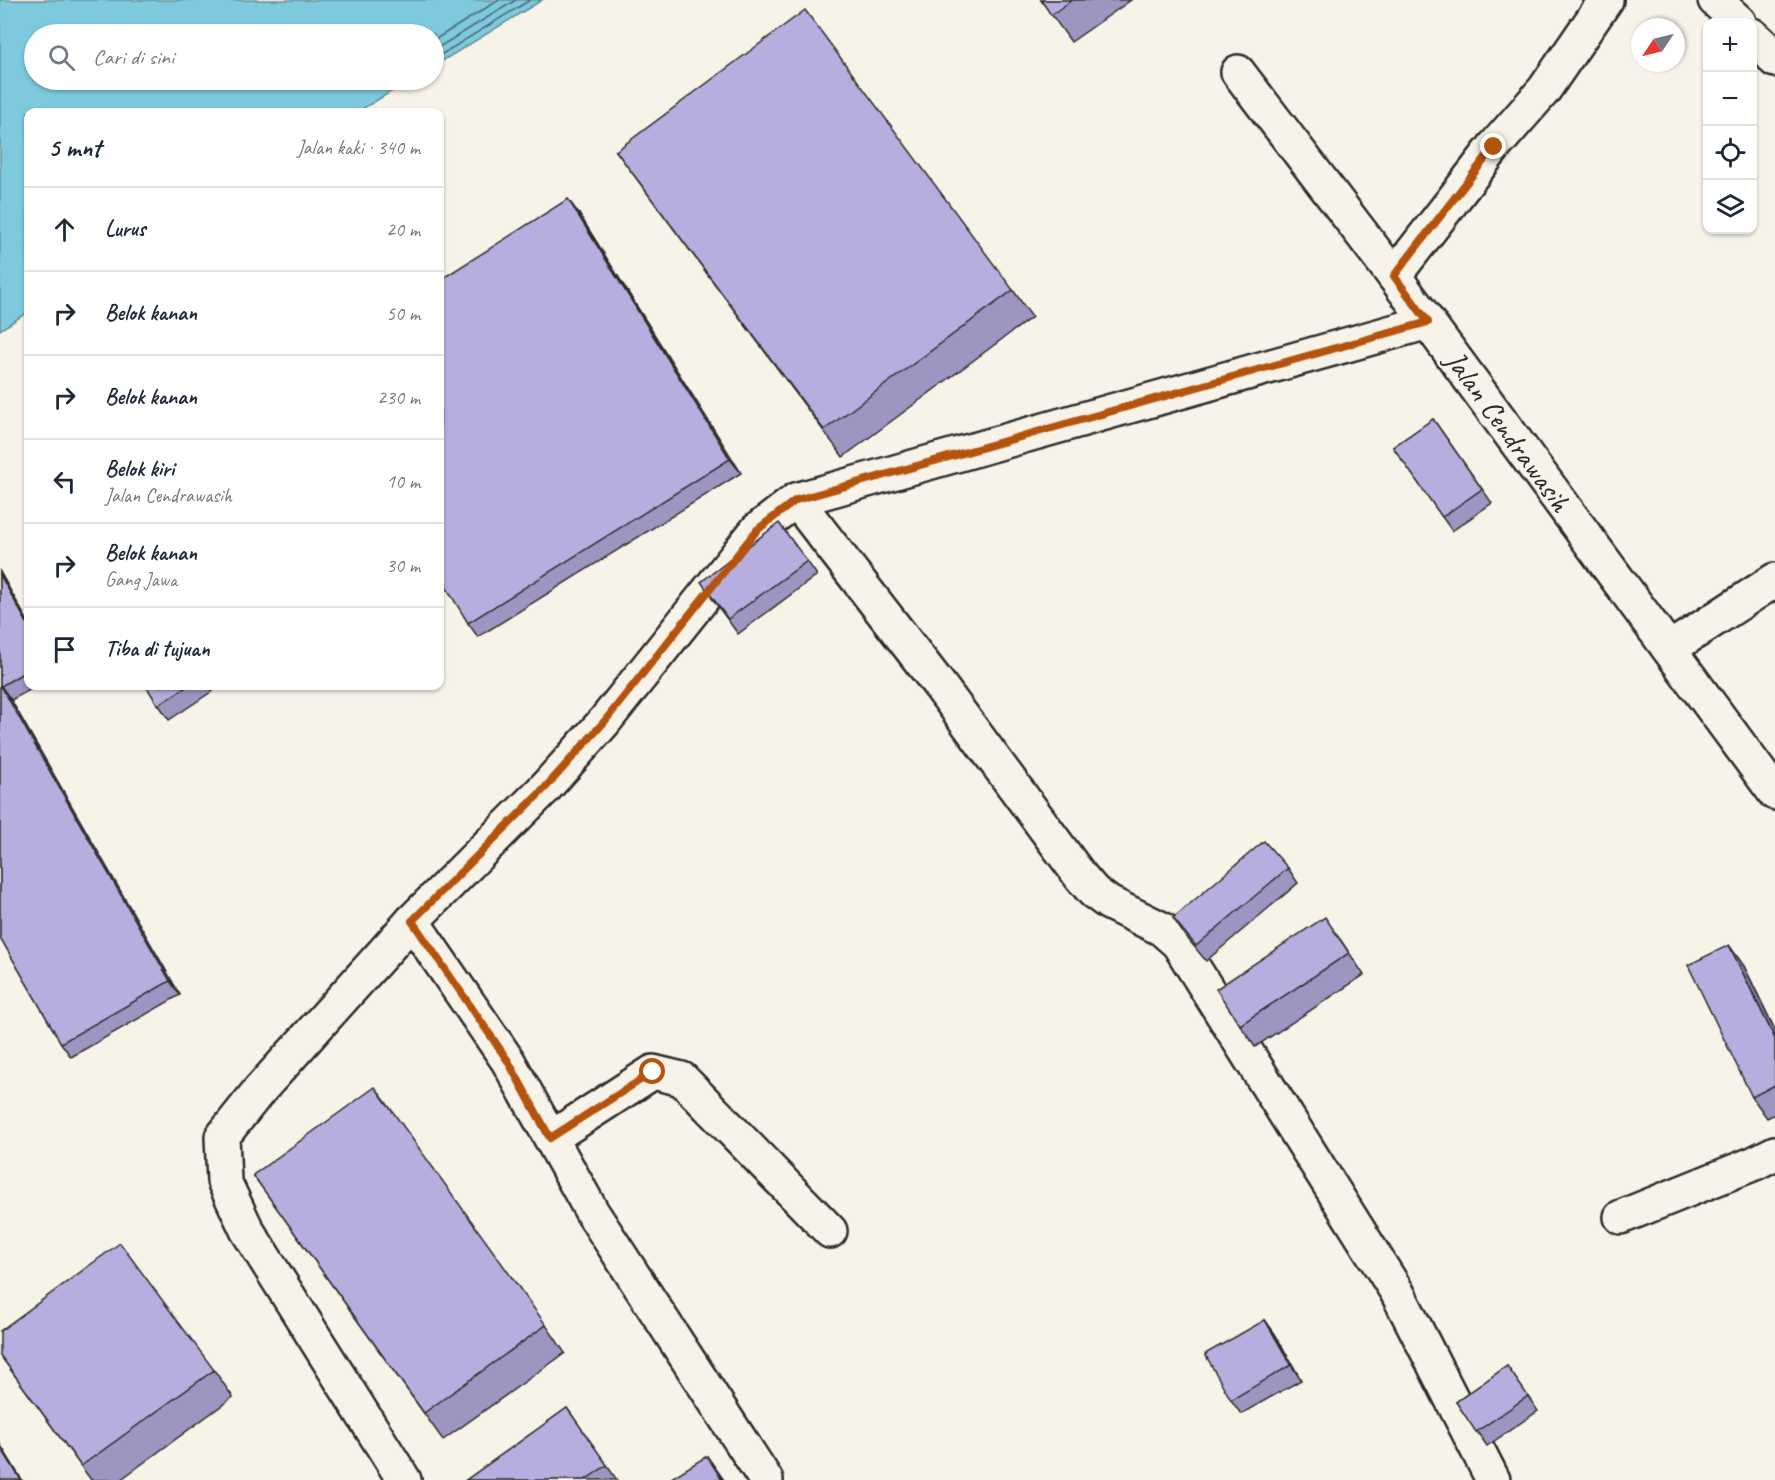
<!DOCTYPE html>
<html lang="id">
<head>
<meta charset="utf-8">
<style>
  :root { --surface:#fff; --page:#f6f6f7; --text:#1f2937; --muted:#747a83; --line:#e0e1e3 }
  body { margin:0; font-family:Caveat,sans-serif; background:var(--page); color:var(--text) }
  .controls { position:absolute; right:18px; top:18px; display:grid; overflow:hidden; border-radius:12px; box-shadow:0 2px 4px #0004 }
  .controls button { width:54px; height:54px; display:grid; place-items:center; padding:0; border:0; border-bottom:2px solid var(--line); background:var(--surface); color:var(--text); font:30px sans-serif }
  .compass { position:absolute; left:1631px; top:18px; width:54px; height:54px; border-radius:50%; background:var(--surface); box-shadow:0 2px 4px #0004; rotate:235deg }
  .stop { position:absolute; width:18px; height:18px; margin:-14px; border:4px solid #b45309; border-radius:50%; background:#fff }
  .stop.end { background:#b45309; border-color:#fff; box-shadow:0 2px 6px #0008 }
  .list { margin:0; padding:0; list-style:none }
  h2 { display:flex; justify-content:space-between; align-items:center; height:78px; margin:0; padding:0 24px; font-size:26px }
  h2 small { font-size:20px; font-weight:400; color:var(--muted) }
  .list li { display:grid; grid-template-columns:39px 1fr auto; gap:18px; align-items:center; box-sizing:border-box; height:84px; padding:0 24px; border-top:2px solid var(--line) }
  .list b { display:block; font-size:22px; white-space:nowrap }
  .list p { margin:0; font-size:20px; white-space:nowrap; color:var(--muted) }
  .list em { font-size:20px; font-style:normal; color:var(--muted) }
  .icon { flex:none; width:33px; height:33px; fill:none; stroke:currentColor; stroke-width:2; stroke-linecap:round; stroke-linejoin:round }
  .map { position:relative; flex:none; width:1775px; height:1480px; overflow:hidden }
  .search { position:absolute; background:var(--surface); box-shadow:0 2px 4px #0004; left:24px; top:24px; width:420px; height:66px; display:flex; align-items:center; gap:15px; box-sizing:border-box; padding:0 21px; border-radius:33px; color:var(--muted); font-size:22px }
  .panel { position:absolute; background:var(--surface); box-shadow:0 2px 4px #0004; left:24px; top:108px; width:420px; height:582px; border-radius:12px }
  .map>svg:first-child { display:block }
  .water { fill:#7ec9de; stroke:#5d8a96; stroke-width:1.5 }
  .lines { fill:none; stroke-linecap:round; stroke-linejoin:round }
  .shore { stroke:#4c6a73; stroke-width:1.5 }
  .minor-casing { stroke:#2b2b2b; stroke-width:38 }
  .minor { stroke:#f7f3e8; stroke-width:33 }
  .wall { fill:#9c96c0; stroke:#2b2b2b; stroke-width:1.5 }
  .shaded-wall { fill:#7f7a9c; stroke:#2b2b2b; stroke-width:1.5 }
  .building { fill:#b5aedf; stroke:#2b2b2b; stroke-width:1.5 }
  .route { stroke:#b45309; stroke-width:8 }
  .labels { text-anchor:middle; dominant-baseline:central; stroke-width:4.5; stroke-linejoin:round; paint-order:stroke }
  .street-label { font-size:30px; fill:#2b2b2b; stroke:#f7f3e8 }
</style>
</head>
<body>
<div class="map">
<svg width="1775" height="1480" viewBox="0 0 1775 1480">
  <rect width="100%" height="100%" fill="#f7f3e8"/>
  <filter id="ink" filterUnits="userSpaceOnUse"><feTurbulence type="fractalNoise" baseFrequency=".0167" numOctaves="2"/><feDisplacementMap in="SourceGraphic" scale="12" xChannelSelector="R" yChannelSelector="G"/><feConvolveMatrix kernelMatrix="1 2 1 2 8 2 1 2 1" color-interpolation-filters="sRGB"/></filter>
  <g filter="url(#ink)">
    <!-- water -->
    <path class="water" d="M0,0h542l-108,66v-32h-400v46h377l-54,32h-329v200l-28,18z"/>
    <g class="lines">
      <!-- shore -->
      <g class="shore">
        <path d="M434,40l65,-40"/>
        <path d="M434,50l82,-50"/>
        <path d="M434,59l96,-59"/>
      </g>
      <defs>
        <g id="minor">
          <path d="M1715,0l24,22"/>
          <path d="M1752,35l13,12 10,13"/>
          <path d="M1238,72l156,204 381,517"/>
          <path d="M1394,276l100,-129 50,-57 62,-90"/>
          <path d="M796,500l144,186 141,191 13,15 15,11 53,26 16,14 219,349 96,188"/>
          <path d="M1669,649l106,-69"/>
          <path d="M412,921l96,140 84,151 174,268"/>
          <path d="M551,1138l102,-66 29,7 148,152"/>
          <path d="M1621,1217l134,-54 20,-10"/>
          <path d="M404,1480l-157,-250 -23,-49 -2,-44 36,-45 154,-171 133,-133 59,-66 153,-192 39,-30 632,-178"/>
        </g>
      </defs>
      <!-- minor casing -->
      <use href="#minor" class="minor-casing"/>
      <!-- minor -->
      <use href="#minor" class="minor"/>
    </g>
    <!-- wall -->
    <g class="wall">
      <path d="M1041,0h90l-60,42z"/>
      <path d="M616,151l397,139 19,27 -189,140 -207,-279z"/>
      <path d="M579,214l162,259 -263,164 -10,-14z"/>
      <path d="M1433,419l59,84 -40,28 -59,-84z"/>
      <path d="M807,561l10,14 -79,59 -27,-37z"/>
      <path d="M0,572l28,50v64h9l-26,14 169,295 -109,62 -10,-14 -61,-106z"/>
      <path d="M146,686h74l-51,34z"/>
      <path d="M1288,868l10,15 -92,78 -23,-28 -10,-15z"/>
      <path d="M1340,939l24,36 -109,72 -15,-22z"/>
      <path d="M1744,966l31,64v84l-8,4 -15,-21z"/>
      <path d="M253,1175l293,150 19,28 -122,87z"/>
      <path d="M1265,1320l10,14 26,46 -60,34 -10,-14z"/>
      <path d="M0,1355l214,15 19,27 -113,83h-29z"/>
      <path d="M1507,1366l31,45 -51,35 -31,-44z"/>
      <path d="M567,1408l50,72h-151z"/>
    </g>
    <!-- shaded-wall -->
    <g class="shaded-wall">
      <path d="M568,199l11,15 162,259 -11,-14z"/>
      <path d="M0,572l28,50v3l-28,-50z"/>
      <path d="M1,686l10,14 169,295 -10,-14z"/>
      <path d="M1729,945l15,21 31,64v9z"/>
      <path d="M1265,1320l10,14 26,46 -10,-15z"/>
      <path d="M0,1444l22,36h-1l-21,-34z"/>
      <path d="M707,1456l17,24h-2z"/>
    </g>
    <!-- building -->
    <g class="building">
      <path d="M1041,0h31l-21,15z"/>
      <path d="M805,10l208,280 -189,140 -208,-279z"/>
      <path d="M568,199l162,260 -262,164 -28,-46v-297z"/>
      <path d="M1433,419l49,70 -40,28 -49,-70z"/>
      <path d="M779,523l28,38 -79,58 -27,-37z"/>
      <path d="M0,575l28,50v45l-27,16 169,295 -109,62 -61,-106z"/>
      <path d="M146,686h42l-30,19z"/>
      <path d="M1264,841l24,27 -92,78 -23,-28z"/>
      <path d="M1325,917l24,36 -109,72 -24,-36z"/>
      <path d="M1729,945l46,94v46l-23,12 -64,-132z"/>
      <path d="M375,1087l171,238 -122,88 -171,-238z"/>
      <path d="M120,1243l94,127 -133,96 -81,-111v-24z"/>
      <path d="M1265,1320l26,45 -60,35 -26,-46z"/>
      <path d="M1507,1366l21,30 -52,36 -20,-30z"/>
      <path d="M567,1408l40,57 -22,15h-119z"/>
      <path d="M0,1446l21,34h-21z"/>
      <path d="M707,1456l15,24h-54z"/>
    </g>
  </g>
  <g class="lines" filter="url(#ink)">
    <!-- route -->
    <path class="route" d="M653,1072l-103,66 -42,-77 -96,-140 133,-133 59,-66 153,-192 39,-30 632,-178 -34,-46 100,-129"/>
  </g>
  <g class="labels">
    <!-- street labels -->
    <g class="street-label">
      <text transform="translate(1508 431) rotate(54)">Jalan Cendrawasih</text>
    </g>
  </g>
</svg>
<div class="controls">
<button>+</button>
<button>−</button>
<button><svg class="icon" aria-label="locate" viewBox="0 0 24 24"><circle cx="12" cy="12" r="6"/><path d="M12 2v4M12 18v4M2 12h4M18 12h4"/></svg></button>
<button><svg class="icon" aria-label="layers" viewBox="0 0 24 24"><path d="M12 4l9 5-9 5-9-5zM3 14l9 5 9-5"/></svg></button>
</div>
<svg class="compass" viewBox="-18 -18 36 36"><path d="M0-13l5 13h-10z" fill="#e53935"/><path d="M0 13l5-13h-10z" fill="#747a83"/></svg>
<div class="stop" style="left:653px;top:1072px"></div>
<div class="stop end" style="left:1494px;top:147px"></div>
<div class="search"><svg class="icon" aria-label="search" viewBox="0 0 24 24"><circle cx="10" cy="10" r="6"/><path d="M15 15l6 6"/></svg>Cari di sini</div>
<section class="panel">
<h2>5 mnt<small>Jalan kaki · 340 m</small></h2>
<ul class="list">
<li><svg class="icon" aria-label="ahead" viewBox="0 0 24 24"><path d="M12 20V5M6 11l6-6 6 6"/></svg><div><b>Lurus</b></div><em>20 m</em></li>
<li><svg class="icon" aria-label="right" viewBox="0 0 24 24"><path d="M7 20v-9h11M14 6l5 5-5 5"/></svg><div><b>Belok kanan</b></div><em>50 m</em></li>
<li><svg class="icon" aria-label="right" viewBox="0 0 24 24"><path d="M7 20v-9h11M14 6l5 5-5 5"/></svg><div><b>Belok kanan</b></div><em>230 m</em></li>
<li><svg class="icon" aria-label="left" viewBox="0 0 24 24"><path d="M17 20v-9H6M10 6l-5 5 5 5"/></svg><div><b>Belok kiri</b><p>Jalan Cendrawasih</p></div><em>10 m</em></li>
<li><svg class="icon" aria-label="right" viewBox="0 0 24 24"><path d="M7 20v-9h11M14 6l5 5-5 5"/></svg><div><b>Belok kanan</b><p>Gang Jawa</p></div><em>30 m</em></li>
<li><svg class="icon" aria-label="arrive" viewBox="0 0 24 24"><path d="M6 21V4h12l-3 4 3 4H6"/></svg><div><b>Tiba di tujuan</b></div></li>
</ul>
</section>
</div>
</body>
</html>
